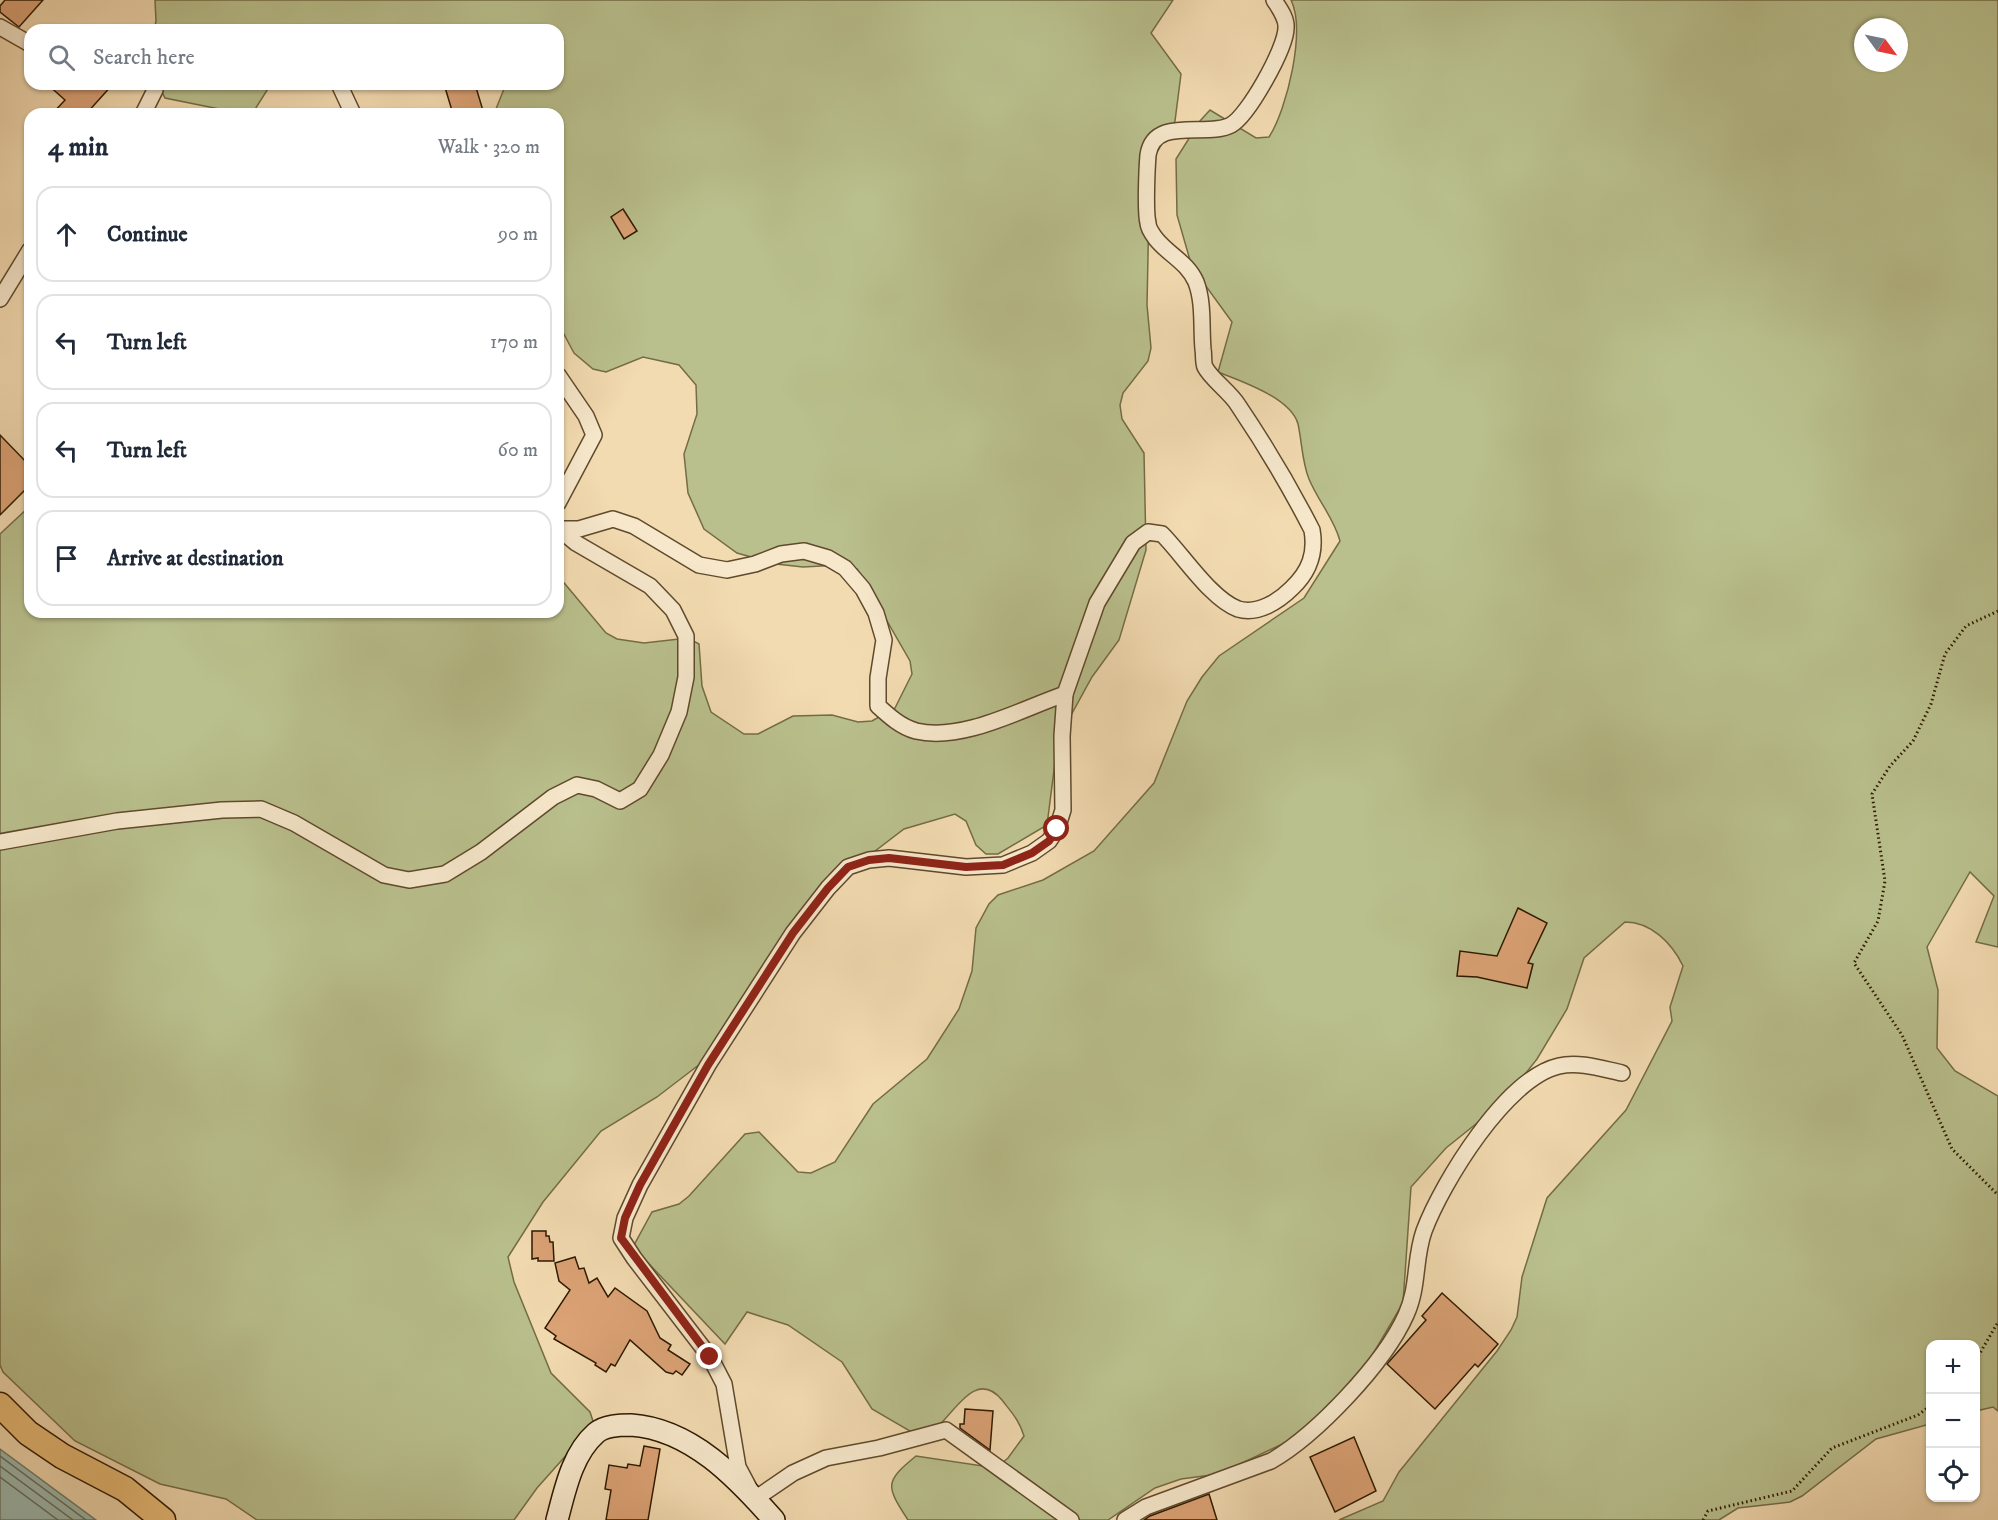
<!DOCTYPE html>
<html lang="en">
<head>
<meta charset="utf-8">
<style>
  :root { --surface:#fff; --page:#f2f2f3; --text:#1f2937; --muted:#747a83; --line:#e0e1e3 }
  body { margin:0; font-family:"IM FELL DW Pica",serif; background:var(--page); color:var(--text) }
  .controls { position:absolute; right:18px; bottom:18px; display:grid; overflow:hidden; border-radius:12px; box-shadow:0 2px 4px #0004 }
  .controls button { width:54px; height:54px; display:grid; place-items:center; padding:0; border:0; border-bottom:2px solid var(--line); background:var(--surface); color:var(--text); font:30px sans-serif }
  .compass { position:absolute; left:1854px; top:18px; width:54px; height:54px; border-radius:50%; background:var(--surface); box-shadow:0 2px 4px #0004; rotate:123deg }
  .stop { position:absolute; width:18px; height:18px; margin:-14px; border:4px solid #8f2418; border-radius:50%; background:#fff }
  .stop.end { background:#8f2418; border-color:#fff; box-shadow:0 2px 6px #0008 }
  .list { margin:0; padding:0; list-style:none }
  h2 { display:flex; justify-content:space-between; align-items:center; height:78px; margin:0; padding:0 24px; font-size:26px }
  h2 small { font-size:20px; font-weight:400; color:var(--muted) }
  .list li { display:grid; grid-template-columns:39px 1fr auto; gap:18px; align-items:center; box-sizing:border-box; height:96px; margin:0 12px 12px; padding:0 12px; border:2px solid var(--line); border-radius:18px }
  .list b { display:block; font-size:22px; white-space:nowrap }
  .list em { font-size:20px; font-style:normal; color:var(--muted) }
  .icon { flex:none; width:33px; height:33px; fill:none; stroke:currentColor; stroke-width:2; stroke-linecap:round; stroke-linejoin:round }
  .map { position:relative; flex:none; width:1998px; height:1520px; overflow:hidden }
  .search { position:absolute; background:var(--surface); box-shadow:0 2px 4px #0004; left:24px; top:24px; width:540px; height:66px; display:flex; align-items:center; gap:15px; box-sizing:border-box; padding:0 21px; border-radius:18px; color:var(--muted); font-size:22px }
  .panel { position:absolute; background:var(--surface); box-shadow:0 2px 4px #0004; left:24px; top:108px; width:540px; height:510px; border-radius:18px }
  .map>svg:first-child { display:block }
  .green { fill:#b9c08d; stroke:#746c46; stroke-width:1.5; fill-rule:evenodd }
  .water { fill:#9cbab0; stroke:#707a6a; stroke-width:1.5 }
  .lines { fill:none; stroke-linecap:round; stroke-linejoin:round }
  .shore { stroke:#656a58; stroke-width:1.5 }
  .building { fill:#dba275; stroke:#2e1900; stroke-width:1.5 }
  .minor-casing { stroke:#5f4a2c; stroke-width:18 }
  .secondary-casing { stroke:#2e1900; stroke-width:24 }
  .primary-casing { stroke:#2e1900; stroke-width:27 }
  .path { stroke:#2e1900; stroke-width:3; stroke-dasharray:1.5 3; stroke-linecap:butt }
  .minor { stroke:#f7e8cc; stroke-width:15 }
  .secondary { stroke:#f7e8cc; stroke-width:21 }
  .primary { stroke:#eabe78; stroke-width:24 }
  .route { stroke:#8f2418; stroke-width:8 }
</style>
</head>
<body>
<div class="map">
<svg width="1998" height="1520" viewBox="0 0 1998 1520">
  <rect width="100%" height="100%" fill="#f3dbb1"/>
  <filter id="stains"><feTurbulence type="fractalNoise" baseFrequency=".00333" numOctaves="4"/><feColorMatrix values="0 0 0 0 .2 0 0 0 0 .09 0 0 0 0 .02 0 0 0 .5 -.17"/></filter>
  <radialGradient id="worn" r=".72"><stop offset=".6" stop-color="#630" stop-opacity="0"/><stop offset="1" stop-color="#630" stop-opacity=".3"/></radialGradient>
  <!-- green -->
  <g class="green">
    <path d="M155,0h1018l-22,33 30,41 -6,47 -19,33 -7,53 -2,98 4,43 -3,13 -25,32 -3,12 2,14 22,34 2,97 -27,90 -27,37 -34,62 -11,86 -49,29h-12l-10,-9 -10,-24 -11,-7 -51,15 -72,55 -119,170 -56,43 -56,34 -58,71 -35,55 6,25 37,91 39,39 4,12 -57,64 -23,32h-257l-31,-21 -66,-15 -85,-43 -72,-69 -3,-7v-831l29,-27 1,105h528v-39l2,5 46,55 11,6 27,4 44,-5 11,6 3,42 9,26 33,22h14l35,-18 39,-1 26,7 14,-1 23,-13 17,-34 -2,-13 -53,-92 -17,-4 -37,2 -27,-3 -39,-11 -33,-24 -16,-36 -4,-39 13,-40 -1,-29 -17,-20 -36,-8 -37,15 -13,-3 -19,-16 -16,-30v-209h-64l12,-30h52v-54h-404l2,-9z"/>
    <path d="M1291,0h707v947l-22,-5 18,-46 -24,-24 -43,75 11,43 -1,58 18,23 43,25v315l-5,-4 -17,4v-67h-46v80l-54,15 -74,57 -12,6 -52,6 -19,12h-380l44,-19 16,-29 98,-121 14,-21 6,-13 5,-40 25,-79 79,-88 46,-89 -2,-14 13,-41c-11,-23 -32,-44 -58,-44l-41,36 -17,51 -30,50 -35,44 -56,45 -35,39 -8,116 -50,85 -39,41 -95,45 -38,5 -26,9 -47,32h-200c-22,-34 -24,-38 8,-64l80,12 12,-10 16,-22c-5,-16 -12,-23 -22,-36 -27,-33 -49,16 -69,31 -3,3 -9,4 -13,6l-48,-28 -30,-47 -54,-37 -41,-13 -22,32 -92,-97 19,-35 27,-8 10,-8 56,-62 14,-2 39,40 13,1 24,-11 38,-58 54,-45 32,-50 13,-38 4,-43 13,-24 9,-9 45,-15 51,-29 60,-68 33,-82 15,-24 17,-21 85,-58 36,-57c-6,-23 -22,-40 -31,-62 -7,-17 -7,-37 -11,-55 -7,-26 -57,-43 -80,-52l14,-50 -40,-55 -15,-52 -1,-56 24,-38 10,-11 46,28 13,-1c18,-28 37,-106 22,-137zM1863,27h36v36h-36z"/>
    <path d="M158,84h113l-19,30h-8l-79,-16z"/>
  </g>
  <!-- water -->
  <path class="water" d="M0,1449l96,71h-96z"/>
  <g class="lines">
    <!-- shore -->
    <g class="shore">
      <path d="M0,1456l86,64"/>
      <path d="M0,1466l73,54"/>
      <path d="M0,1477l58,43"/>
    </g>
  </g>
  <!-- building -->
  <g class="building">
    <path d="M5,0h38l-24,27 -19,-15v-6z"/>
    <path d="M47,84h66l-27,30h-34l13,-14z"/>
    <path d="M444,84h31l9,30h-31z"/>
    <path d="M623,209l14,22 -13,8 -13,-22z"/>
    <path d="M0,435l30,31v19l-30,30z"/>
    <path d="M1518,908l29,15 -19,40 5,1 -6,24 -50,-11 -20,-1 3,-25 37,5z"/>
    <path d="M532,1231h14v5h3l1,6h3l1,19h-16v-3l-6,1z"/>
    <path d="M575,1257l4,12 5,-1 5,15 8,-5 11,19 7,-9 32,23 13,27 11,7 -3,5 22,14 -8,11 -6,-4 -3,3 -7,-2 -36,-32 -15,26 -4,-2 -5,8 -11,-7 1,-2 -42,-24 2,-3 -11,-8 25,-38 -11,-9 -4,-18z"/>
    <path d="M1442,1293l56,51 -20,23 -3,-3 -40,45 -48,-45 39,-44 -4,-4z"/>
    <path d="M965,1409l28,2 -3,39 -30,-22v-4h4z"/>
    <path d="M1354,1437l22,54 -41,21 -25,-55z"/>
    <path d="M644,1446l16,3 -12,71h-42l5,-30 -6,-1 4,-24 18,3 1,-4 12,2z"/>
    <path d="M1209,1494l8,26h-73l6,-4z"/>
  </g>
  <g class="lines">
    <defs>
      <g id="minor">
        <path d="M0,27l30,17"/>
        <path d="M339,84l14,30"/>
        <path d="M143,114l12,-24 -2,-6"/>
        <path d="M0,299l30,-49"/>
        <path d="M558,375l28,41 8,19 -36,68"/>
        <path d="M558,529h21l34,-10 21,7 65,39 28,5 28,-6 26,-10 23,-3 24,7 17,10 18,21 13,24 8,27 -6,38v28c11,10 23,21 38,25 47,11 105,-22 149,-37"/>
        <path d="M0,842l117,-21 105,-11 39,-1 33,14 90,52 25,5 36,-6 36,-22 72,-55 24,-12 19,4 24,12 20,-12 21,-34 18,-43 7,-35v-41l-13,-26 -23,-24 -74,-43 -18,-15"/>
        <path d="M1071,1520l-125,-90 -67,18 -53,10 -33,15 -38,26 -17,-32 -14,-83 -14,-27 -76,-99 -13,-20 4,-20 15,-33 68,-120 85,-132 35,-45 20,-21 21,-7 20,-2 77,9 37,-2 29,-12 17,-12 8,-12 6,-19 -1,-74 3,-42 32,-91 36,-60 15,-11 14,2c21,21 49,65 76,75 20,6 41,-8 54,-21 18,-17 24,-35 20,-58 -22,-43 -47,-85 -74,-125 -8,-13 -27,-26 -33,-38 -2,-4 -1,-13 -2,-18 -2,-22 1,-46 -7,-67 -9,-20 -27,-27 -40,-43 -3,-4 -8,-11 -8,-16 -3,-12 -1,-55 0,-68 6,-40 60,-17 83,-30 17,-9 55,-77 55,-97 1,-10 -7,-20 -12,-28"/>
        <path d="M1125,1520l21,-13 125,-46c45,-26 113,-97 135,-146 13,-28 8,-56 18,-84 18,-48 82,-153 135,-165 20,-5 44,3 63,7"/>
      </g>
      <path id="secondary" d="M557,1520c8,-30 15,-66 39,-87 9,-8 25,-8 35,-8 60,4 106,53 143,95"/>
      <path id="primary" d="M0,1405l28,28 34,23 63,33 38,31"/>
    </defs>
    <!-- minor casing -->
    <use href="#minor" class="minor-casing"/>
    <!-- secondary casing -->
    <use href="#secondary" class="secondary-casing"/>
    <!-- primary casing -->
    <use href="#primary" class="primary-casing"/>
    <!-- path -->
    <g class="path">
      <path d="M1998,611l-32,15 -21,28 -14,50 -18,37 -23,25 -18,28 13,87 -7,40 -24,42 48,72 50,114 46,46"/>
      <path d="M1976,1360l22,-38"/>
      <path d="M1703,1520l5,-9 84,-20 40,-43 86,-33 12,-9"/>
    </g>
    <!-- minor -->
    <use href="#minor" class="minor"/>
    <!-- secondary -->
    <use href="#secondary" class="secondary"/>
    <!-- primary -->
    <use href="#primary" class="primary"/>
  </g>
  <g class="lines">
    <!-- route -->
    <path class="route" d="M710,1357l-89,-119 4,-20 15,-33 68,-120 85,-132 35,-45 20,-21 21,-7 20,-2 77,9 37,-2 29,-12 17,-12 8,-12"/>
  </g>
  <rect width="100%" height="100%" filter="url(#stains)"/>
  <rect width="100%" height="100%" fill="url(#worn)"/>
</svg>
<div class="controls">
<button>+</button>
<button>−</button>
<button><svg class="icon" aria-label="locate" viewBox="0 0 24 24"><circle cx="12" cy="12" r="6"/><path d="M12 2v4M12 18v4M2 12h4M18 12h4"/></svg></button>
</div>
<svg class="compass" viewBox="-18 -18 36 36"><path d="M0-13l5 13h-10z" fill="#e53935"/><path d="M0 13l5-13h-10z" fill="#747a83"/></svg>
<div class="stop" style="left:1057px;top:829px"></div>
<div class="stop end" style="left:710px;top:1357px"></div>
<div class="search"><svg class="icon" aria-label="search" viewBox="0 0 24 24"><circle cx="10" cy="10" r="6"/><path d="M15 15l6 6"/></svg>Search here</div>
<section class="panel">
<h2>4 min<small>Walk · 320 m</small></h2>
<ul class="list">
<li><svg class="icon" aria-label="ahead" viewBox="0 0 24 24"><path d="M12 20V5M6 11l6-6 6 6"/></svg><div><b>Continue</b></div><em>90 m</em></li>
<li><svg class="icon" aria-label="left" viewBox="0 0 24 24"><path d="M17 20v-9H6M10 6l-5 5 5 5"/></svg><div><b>Turn left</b></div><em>170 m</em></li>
<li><svg class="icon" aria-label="left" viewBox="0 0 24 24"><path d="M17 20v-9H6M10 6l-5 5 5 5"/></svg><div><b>Turn left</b></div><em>60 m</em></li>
<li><svg class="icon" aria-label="arrive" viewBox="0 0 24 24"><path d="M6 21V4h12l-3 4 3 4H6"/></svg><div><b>Arrive at destination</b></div></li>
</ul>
</section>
</div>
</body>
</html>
